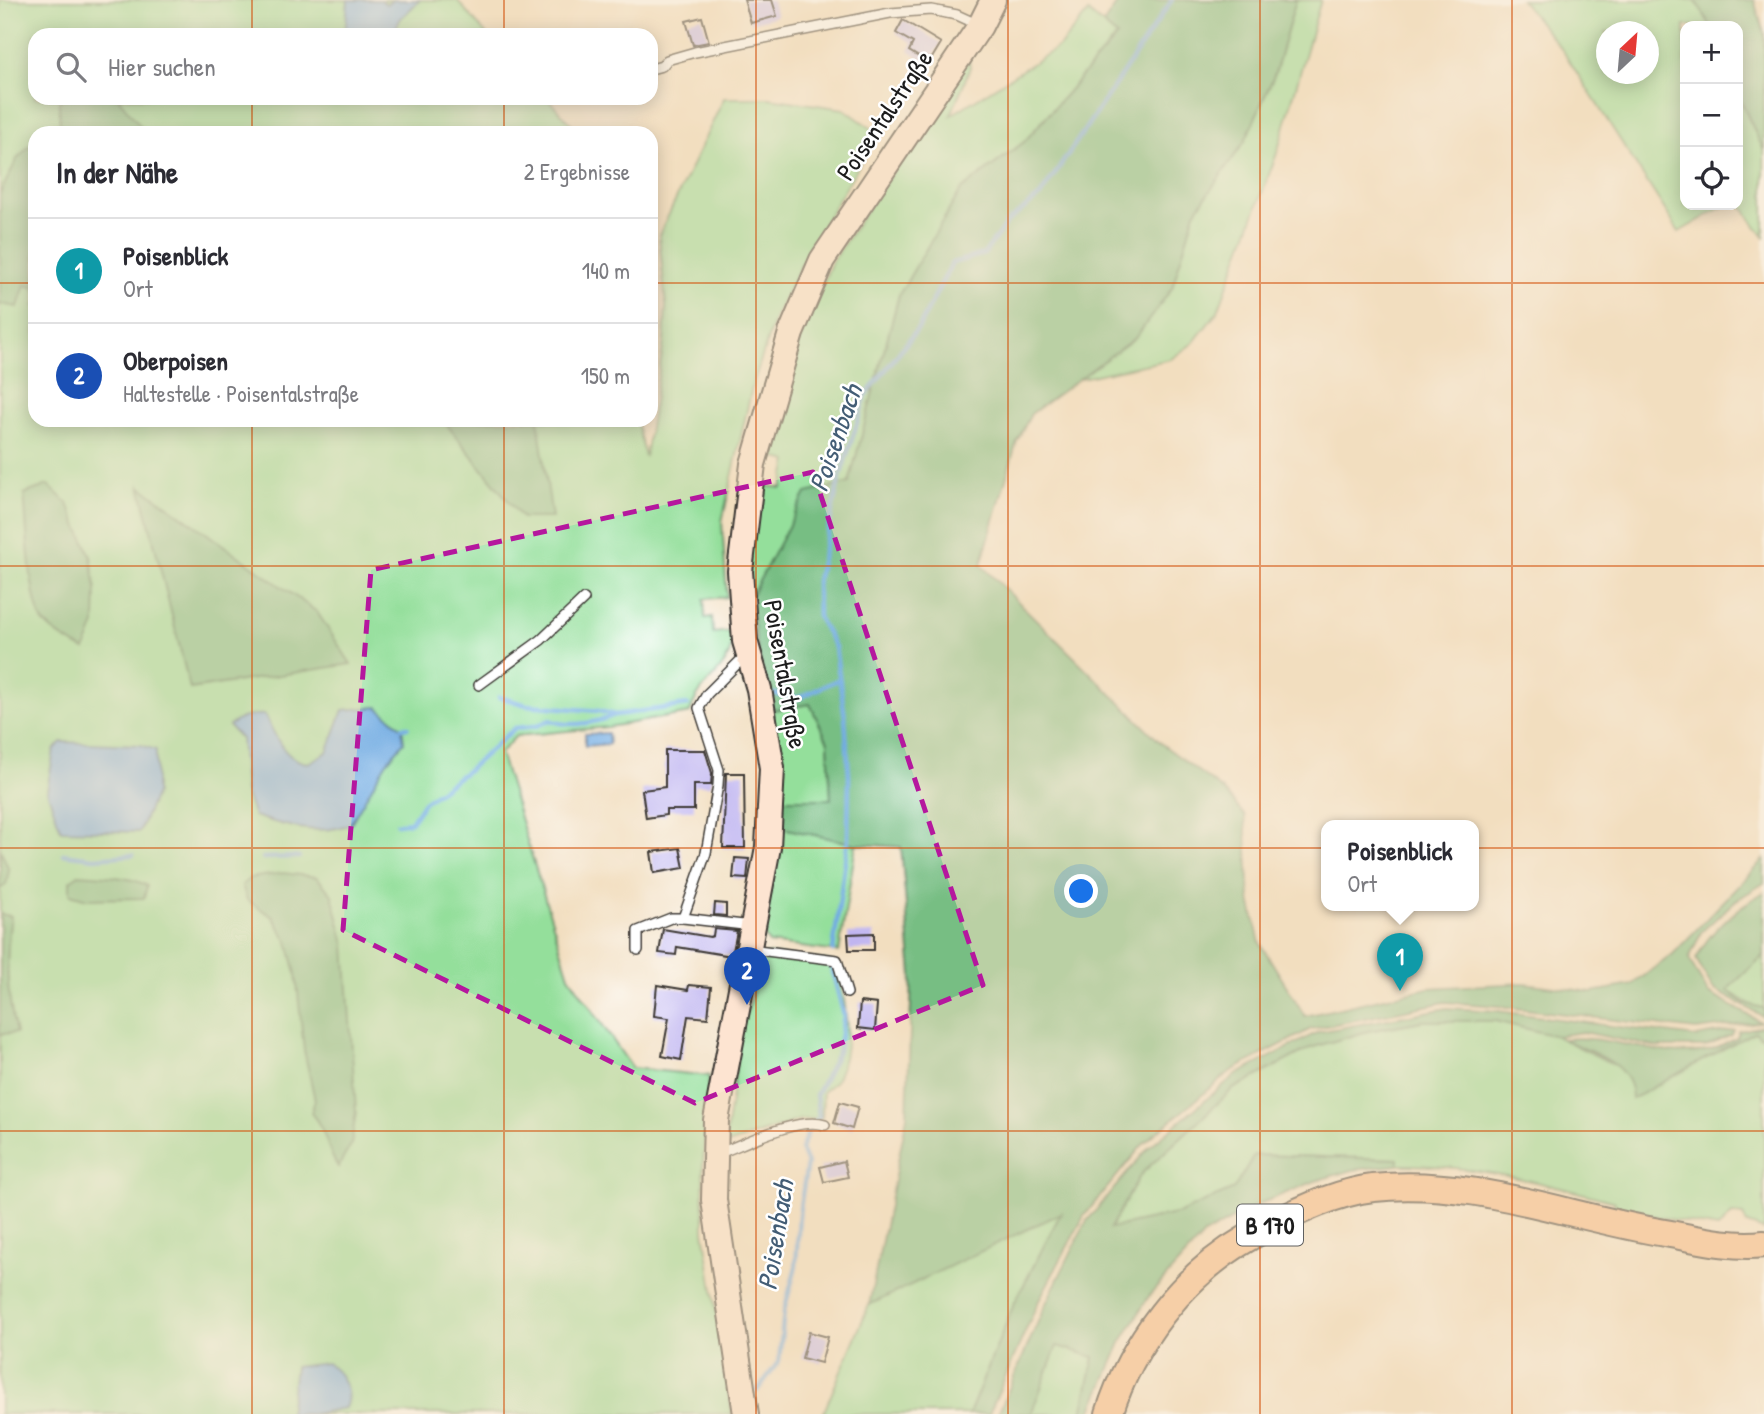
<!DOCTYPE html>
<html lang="de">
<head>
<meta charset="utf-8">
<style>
  :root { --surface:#fff; --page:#f2f2f3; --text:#2b2b33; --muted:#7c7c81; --line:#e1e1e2; --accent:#d93025 }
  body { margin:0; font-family:"Patrick Hand",sans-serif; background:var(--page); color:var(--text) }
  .controls { position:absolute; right:21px; top:21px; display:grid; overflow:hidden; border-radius:14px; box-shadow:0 4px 18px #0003 }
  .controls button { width:63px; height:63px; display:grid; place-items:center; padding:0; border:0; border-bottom:2px solid var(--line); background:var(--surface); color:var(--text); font:35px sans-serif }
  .compass { position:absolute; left:1596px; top:21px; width:63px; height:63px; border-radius:50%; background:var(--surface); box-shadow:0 4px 18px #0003; rotate:26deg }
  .you { position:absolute; left:1082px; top:892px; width:24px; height:24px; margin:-18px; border:5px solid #fff; border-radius:50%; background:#1a73e8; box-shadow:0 0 0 10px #1a73e833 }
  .badge { display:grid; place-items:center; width:46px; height:46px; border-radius:50%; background:var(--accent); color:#fff; font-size:23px; font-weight:700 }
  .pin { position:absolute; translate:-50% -58px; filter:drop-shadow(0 2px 4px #0008) }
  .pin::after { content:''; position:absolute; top:37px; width:24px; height:21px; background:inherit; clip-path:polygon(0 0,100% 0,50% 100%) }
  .popup { position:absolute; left:1321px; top:820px; width:158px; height:91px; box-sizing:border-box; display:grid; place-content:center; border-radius:14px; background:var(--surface); filter:drop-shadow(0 2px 5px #0005); font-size:23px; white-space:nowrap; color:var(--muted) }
  .popup b { font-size:26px; color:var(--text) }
  .popup::after { content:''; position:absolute; left:50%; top:100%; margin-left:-14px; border:14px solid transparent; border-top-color:var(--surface) }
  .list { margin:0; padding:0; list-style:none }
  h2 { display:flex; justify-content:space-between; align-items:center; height:91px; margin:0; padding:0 28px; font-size:30px }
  h2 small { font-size:23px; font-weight:400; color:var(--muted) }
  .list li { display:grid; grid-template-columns:46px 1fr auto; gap:21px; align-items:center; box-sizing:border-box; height:105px; padding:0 28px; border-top:2px solid var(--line) }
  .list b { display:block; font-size:26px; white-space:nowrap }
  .list p { margin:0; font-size:23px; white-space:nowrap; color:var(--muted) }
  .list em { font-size:23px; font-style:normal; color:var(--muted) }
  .icon { flex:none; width:38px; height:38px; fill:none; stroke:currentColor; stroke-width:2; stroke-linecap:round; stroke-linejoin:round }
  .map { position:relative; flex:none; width:1764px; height:1414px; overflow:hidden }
  .search { position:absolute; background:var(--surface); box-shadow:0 4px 18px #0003; left:28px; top:28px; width:630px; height:77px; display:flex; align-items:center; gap:18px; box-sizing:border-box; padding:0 24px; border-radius:21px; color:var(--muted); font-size:26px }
  .panel { position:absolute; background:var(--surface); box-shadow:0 4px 18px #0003; left:28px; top:126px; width:630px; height:301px; border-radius:21px }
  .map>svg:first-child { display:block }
  .green { fill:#94df9b; stroke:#587e5c; stroke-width:2; fill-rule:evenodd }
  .forest { fill:#77be83; stroke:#4a6d50; stroke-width:2 }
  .water { fill:#72ace2; stroke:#47647f; stroke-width:2 }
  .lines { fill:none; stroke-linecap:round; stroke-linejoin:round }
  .stream { stroke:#72ace2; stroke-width:4.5 }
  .building { fill:#c0b5f0 }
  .lane-casing { stroke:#3c3934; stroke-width:12 }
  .secondary-casing { stroke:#3c3934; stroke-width:28 }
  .primary-casing { stroke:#3c3934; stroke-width:30 }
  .lane { stroke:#fff; stroke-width:9 }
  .secondary { stroke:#fde4d1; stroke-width:24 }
  .primary { stroke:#fabc8b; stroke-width:26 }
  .marked { fill:none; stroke:#b5179e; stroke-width:5; stroke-dasharray:14 9; stroke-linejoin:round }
  .grid { fill:none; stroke:#d4530e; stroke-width:2; stroke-opacity:0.55 }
  .labels { text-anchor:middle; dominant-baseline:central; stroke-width:5; stroke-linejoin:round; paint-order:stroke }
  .shield { fill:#fff; stroke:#606060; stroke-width:2 }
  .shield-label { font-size:24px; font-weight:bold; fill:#1c1c1c }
  .street-label { font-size:26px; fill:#1c1c1c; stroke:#fff }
  .water-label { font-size:28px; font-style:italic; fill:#435d75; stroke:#fff }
</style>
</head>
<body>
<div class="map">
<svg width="1764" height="1414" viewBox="0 0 1764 1414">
  <rect width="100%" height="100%" fill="#fff"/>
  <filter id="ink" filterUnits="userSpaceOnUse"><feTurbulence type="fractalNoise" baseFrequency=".0143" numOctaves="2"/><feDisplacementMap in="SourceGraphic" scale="14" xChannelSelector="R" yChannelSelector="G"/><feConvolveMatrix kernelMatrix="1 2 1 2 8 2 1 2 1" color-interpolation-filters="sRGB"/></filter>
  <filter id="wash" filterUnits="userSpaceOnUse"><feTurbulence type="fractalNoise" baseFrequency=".00686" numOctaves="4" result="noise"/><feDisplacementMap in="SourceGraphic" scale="28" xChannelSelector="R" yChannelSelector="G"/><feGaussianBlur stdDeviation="1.57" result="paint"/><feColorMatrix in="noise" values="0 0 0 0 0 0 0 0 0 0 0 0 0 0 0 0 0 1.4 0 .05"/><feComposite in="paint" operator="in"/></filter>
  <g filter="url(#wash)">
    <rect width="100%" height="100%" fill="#f2debf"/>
    <!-- green -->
    <g class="green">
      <path d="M0,0h457l30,35h-452v63h512l29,31 1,4h-542v287h601l9,37 19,-115 2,-36 -7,-71 65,-137h45l75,11 34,24 -67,113 -36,71 -23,70 -30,135 5,75 -23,2 1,19 7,-1 1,16 19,-2c3,42 -32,45 -42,82l-82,14 -92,9 -16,17 69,223 63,92 77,8 -6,91 1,64 28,183h-732z"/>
      <path d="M1296,0h25l-44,153 -59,158 -25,32 -22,16 -94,20 59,-42 36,-49 23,-76 50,-71 30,-68z"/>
      <path d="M1521,0h174l16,26h-26v179h40l-46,27 -116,-181zM1606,32h42v42h-42z"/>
      <path d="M1088,12l29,24 -93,106 -63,48 -62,105 -50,188 -99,115 -1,-47 11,-66 22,3 6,-27 -23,-6 25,-92 42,-102 137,-202 1,9 -19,47 109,-69z"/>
      <path d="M1738,95l26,56v86l-26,-36z"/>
      <path d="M810,704l18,38 3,57h-50l-9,-89z"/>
      <path d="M778,827l78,17 -17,108 -70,-9 -4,-6z"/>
      <path d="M765,954l64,7v5h7c10,32 17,78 2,110 -2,6 -10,11 -15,16l-1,26 -23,2 -71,24 -3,-3 18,-123c15,-24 4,-38 22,-64z"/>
      <path d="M1764,955v53l-5,1 -33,-19z"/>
      <path d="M1422,1021h73l59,14 69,34 9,15 1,14 121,-67 10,4v-9v204l-17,-6 -4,-9 -11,-1 -14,14 -105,-19 2,-7c-71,-19 -144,-38 -217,-37v-6l-144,-4 -20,34 -54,24 -71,16 32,-55 92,-85 77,-41 58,-17z"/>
      <path d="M1062,1211l-48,93 -45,110h-146l46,-109z"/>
      <path d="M1057,1345l37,12 -12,57h-51z"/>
    </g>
    <!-- forest -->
    <g class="forest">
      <path d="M1149,0h147l-21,73 -30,68 -50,71 -23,76 -36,49 -105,77 -14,27 -36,124 181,179 61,46 22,26 5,84 10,43 45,73 123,-28 96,-5 68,9 40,-7 41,-31 91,-95v24l-29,18 -34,31 -12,27 19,34 53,29 -65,8 -198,-24 -53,-4 -134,27 -80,42 -87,72 -60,73 -44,82 -51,116h-20l45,-110 47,-91 -192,92 38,-189 5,-141 -11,-128 -45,-3 -78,-17 3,-28h50l-3,-57 -18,-38 -38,6 -14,-58 -8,-54 56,-105 43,-10 50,-188 62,-105 63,-48 93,-106 -14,-12 15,-22z"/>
      <path d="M1695,0h59l10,33v118l-26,-56v-69h-27z"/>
      <path d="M65,98h53l28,35h-86l-1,-32z"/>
      <path d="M35,140v148l-10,-3 -7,22 -18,-3v-110l17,-35z"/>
      <path d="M443,420h95l14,98h-30z"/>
      <path d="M48,485l20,19 23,52 5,33 -1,35 -10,26c-15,-7 -30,-16 -41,-27 -15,-17 -17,-103 -20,-129z"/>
      <path d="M140,486l177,126 34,52 -161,25z"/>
      <path d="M0,848l9,22 -3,15 -6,4z"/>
      <path d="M283,873l34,4 15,18 13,49 11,168 -5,33 -13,22c-12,-18 -11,-36 -27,-54l4,-13 -11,-50 -8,-76 -8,-32 -15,-25 -26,-17 -5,-15 8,-7z"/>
      <path d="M80,874c20,2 52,2 67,12l-3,12 -57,1 -17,-5v-13z"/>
      <path d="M1764,892v63l-37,35 17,13 20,5v9l-51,-28 -17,-30c14,-30 40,-50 68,-67z"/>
      <path d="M0,914l11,2c-6,41 -5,77 5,117l-16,1z"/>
      <path d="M1447,1008l51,3 198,26 38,-7 -2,5 -26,12h-50l-73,-15 -27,4 -61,-15h-73l-54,10 -58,17 -77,41 -92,85 -31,54 70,-15 54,-24 20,-34 144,4v6l-45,5 -35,10 -59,24 -55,31 -55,61 -28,47 -31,71h-8l12,-57 -37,-11 -26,68h-33l49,-113 39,-79 62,-74 86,-72 84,-44z"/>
      <path d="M1763,1026l1,9 -4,2 -6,-5 -122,67c0,-37 -41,-47 -70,-60 48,-6 96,21 145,12 10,-2 21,-9 30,-13l2,-7z"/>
    </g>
    <!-- water -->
    <g class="water">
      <path d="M348,0h33l5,4 8,-4h26l-19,18 -9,17h-47z"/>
      <path d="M378,707l24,21 2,14 -18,21 -35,60c-28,15 -69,2 -97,-7l-9,-24 -4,-53 -12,-13c10,-8 22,-12 35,-11 12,19 18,45 44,48l19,-11 16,-42z"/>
      <path d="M608,733l1,11 -24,2v-12z"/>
      <path d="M61,742l80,3 15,5v43l-17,39 -78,-2 -14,-39 7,-41z"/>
      <path d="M327,1363c14,9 26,28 18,45l-33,6h-23l6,-47z"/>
    </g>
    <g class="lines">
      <!-- stream -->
      <g class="stream">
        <path d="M774,694l25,4 40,-19"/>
        <path d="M499,697l28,8 72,6 16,4 73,-10"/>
        <path d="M402,728l6,-1"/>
        <path d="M397,824l14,-2 13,-20 44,-32 47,-42 21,-2 14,-6c19,8 46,3 65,-5"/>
        <path d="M63,854l31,4 39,-3"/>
        <path d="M263,858l36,-1"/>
        <path d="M833,951l15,-112 1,-63 -4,-58 -10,-71 -17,-30 -1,-36 22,-101 27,-85 53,-68 33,-64 32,-9 23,-32 33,-26 132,-196"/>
        <path d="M757,1391l22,-30 5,-50 12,-45 3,-52 8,-50 -6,-15 8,-19 10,-13 -3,-22 22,-43 6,-36 -13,-50"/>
      </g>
    </g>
    <g id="blocks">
      <!-- building -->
      <g class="building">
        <path d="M744,0h28l5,16 -26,7z"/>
        <path d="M702,17l7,25 -16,3 -7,-24z"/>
        <path d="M903,20l38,23 -12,20 -20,-12 4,-8 -17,-10z"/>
        <path d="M665,750h40l7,23 -1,12h-17v25h-28v5l-20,3 -4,-28 23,-3z"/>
        <path d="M726,773h18l1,75h-22z"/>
        <path d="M680,848l4,20 -30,5 -3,-21z"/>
        <path d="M735,858l14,1 -2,20 -14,-1z"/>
        <path d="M715,903l11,1v12l-12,-1z"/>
        <path d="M663,929l47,8 3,-1 1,-7 23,2 -5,25 -55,-9 -1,8 -17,-2z"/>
        <path d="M874,933v17h-25l-1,-16z"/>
        <path d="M657,985l31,5 1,-5 22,2 -3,31 -20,-2 -7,44 -19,-4 7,-38 -15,-2z"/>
        <path d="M860,1002l17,2 -2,26 -17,-2z"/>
        <path d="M840,1102l18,5 -6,22 -18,-6z"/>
        <path d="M844,1161l4,16 -24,5 -4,-15z"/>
        <path d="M809,1332l19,5 -7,26 -19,-5z"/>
      </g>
    </g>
  </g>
  <g filter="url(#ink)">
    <use href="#blocks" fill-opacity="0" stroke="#3c3934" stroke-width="2"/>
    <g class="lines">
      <defs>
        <g id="lane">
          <path d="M651,69l11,-3 5,-6 28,-8 195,-39 41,-3 26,5 22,10"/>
          <path d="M479,685l62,-45 43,-41"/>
          <path d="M683,918l69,8"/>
          <path d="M750,949l87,11 10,33"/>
          <path d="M638,950v-19l33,-13h12l23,-65 12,-68 1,-15 -20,-62 8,-14 40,-40"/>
          <path d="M717,1154c27,-10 81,-38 108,-29"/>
        </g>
        <path id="secondary" d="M746,1414l-32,-214 2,-80 52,-273 4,-79 -13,-79 -14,-48 -5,-70 13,-107 38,-131 31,-73 158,-234 13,-26"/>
        <path id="primary" d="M1109,1414c22,-70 73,-138 137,-175 36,-21 85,-46 127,-51 100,-11 195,29 292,45 32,6 66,15 99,11"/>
      </defs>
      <!-- lane casing -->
      <use href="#lane" class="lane-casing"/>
      <!-- secondary casing -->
      <use href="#secondary" class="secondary-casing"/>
      <!-- primary casing -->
      <use href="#primary" class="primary-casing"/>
      <!-- lane -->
      <use href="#lane" class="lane"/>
      <!-- secondary -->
      <use href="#secondary" class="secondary"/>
      <!-- primary -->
      <use href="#primary" class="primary"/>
    </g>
  </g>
  <!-- marked area -->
  <path d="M0 0H1764V1414H0ZM813,472l170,513 -288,118 -352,-173 28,-360z" fill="#f2debf" fill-opacity=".55" fill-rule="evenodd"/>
  <path class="marked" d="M813,472l170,513 -288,118 -352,-173 28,-360z"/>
  <!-- grid -->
  <path class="grid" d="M252,0v35M504,0v35M756,0v1414M1008,0v1414M1260,0v1414M1512,0v1414M252,98v35M504,98v35M0,283h35M651,283h1113M252,420v994M504,420v994M0,566h1764M0,848h1764M0,1131h1764"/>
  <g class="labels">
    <!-- shield labels -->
    <rect class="shield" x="1237" y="1204.5" width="66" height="41" rx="5"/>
    <g class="shield-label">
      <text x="1270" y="1225">B 170</text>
    </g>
    <!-- street labels -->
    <g class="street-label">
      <text transform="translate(884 115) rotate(-56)">Poisentalstraße</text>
      <text transform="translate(786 674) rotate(80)">Poisentalstraße</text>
    </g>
    <!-- water labels -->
    <g class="water-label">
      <text transform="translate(835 438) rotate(-71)">Poisenbach</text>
      <text transform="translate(775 1235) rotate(-81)">Poisenbach</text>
    </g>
  </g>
</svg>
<div class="controls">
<button>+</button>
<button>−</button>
<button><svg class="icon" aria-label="locate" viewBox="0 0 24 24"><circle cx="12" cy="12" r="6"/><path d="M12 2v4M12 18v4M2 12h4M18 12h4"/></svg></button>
</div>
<svg class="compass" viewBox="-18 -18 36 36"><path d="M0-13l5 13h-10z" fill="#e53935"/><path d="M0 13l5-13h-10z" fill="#7c7c81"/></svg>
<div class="you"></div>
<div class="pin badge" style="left:1400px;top:991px;background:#0f9aa8">1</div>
<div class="popup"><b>Poisenblick</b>Ort</div>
<div class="pin badge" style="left:747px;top:1005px;background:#1a4fb4">2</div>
<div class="search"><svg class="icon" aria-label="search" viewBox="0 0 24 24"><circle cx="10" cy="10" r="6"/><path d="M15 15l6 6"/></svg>Hier suchen</div>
<section class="panel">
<h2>In der Nähe<small>2 Ergebnisse</small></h2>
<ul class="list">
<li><span class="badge" style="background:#0f9aa8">1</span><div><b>Poisenblick</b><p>Ort</p></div><em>140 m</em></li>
<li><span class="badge" style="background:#1a4fb4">2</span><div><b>Oberpoisen</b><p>Haltestelle · Poisentalstraße</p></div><em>150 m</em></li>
</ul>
</section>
</div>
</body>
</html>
